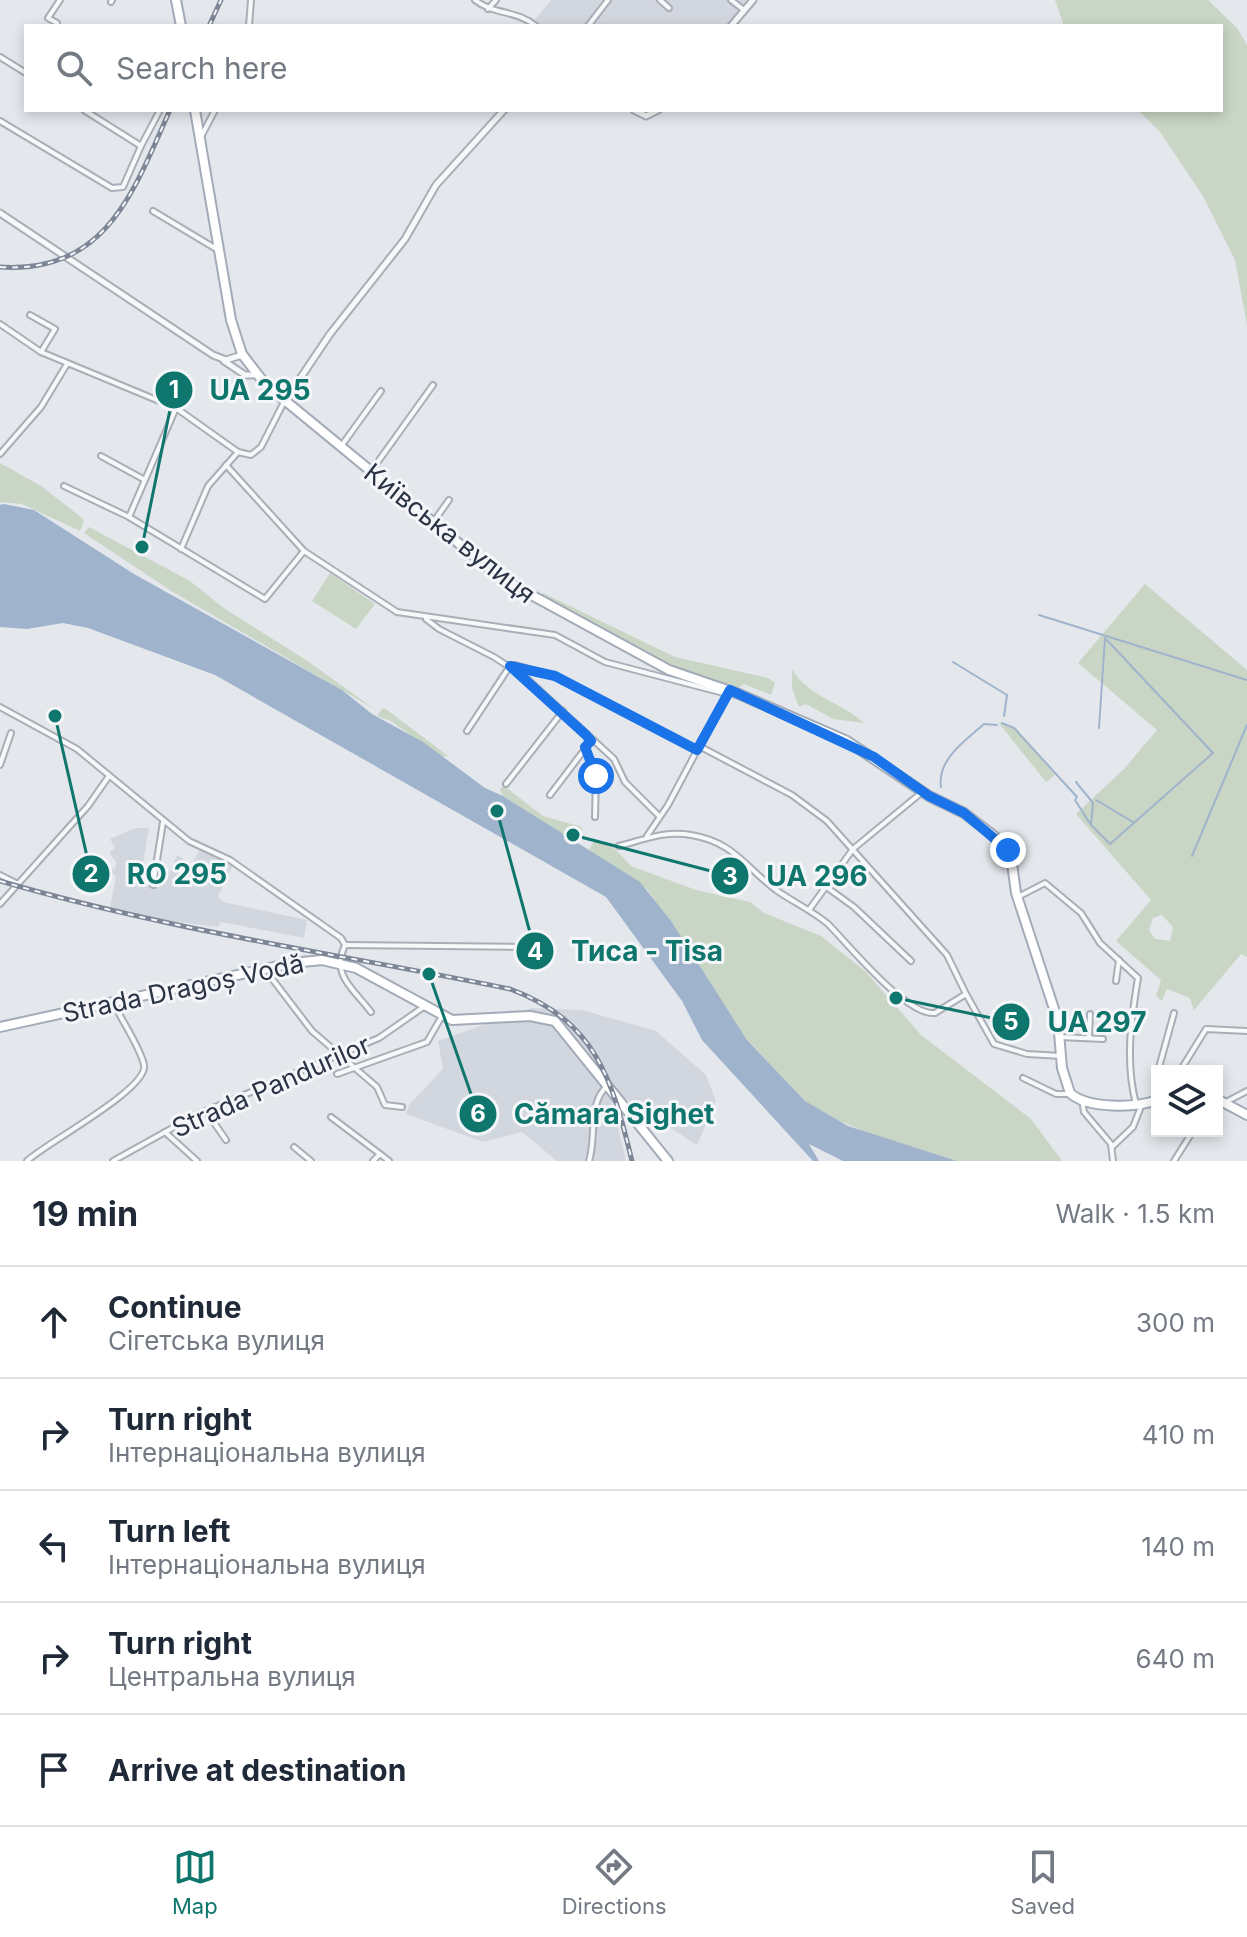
<!DOCTYPE html>
<html lang="en">
<head>
<meta charset="utf-8">
<style>
  :root { --surface:#fff; --page:#f6f6f7; --text:#1f2937; --muted:#747a83; --line:#e0e1e3; --accent:#0f766e }
  body { margin:0; font-family:Inter,sans-serif; background:var(--page); color:var(--text) }
  .controls { position:absolute; right:24px; bottom:24px; display:grid; overflow:hidden; border-radius:0px; box-shadow:0 4px 12px #0003 }
  .controls button { width:72px; height:72px; display:grid; place-items:center; padding:0; border:0; border-bottom:2px solid var(--line); background:var(--surface); color:var(--text); font:40px sans-serif }
  .stop { position:absolute; width:24px; height:24px; margin:-18px; border:6px solid #1a73e8; border-radius:50%; background:#fff }
  .stop.end { background:#1a73e8; border-color:#fff; box-shadow:0 2px 8px #0008 }
  .list { margin:0; padding:0; list-style:none }
  h2 { display:flex; justify-content:space-between; align-items:center; height:104px; margin:0; padding:0 32px; font-size:34px }
  h2 small { font-size:26px; font-weight:400; color:var(--muted) }
  .list li { display:grid; grid-template-columns:52px 1fr auto; gap:24px; align-items:center; box-sizing:border-box; height:112px; padding:0 32px; border-top:2px solid var(--line) }
  .list b { display:block; font-size:30px; white-space:nowrap }
  .list p { margin:0; font-size:26px; white-space:nowrap; color:var(--muted) }
  .list em { font-size:26px; font-style:normal; color:var(--muted) }
  .icon { flex:none; width:44px; height:44px; fill:none; stroke:currentColor; stroke-width:2; stroke-linecap:round; stroke-linejoin:round }
  .map { position:relative; flex:none; width:1247px; height:1161px; overflow:hidden }
  .search { position:absolute; background:var(--surface); box-shadow:0 4px 12px #0003; left:24px; right:24px; top:24px; height:88px; display:flex; align-items:center; gap:20px; box-sizing:border-box; padding:0 28px; border-radius:0px; color:var(--muted); font-size:30px }
  .sheet { height:664px; background:var(--surface) }
  nav { display:flex; justify-content:space-around; align-items:center; box-sizing:border-box; height:112px; border-top:2px solid var(--line); background:var(--surface); font-size:22px; color:var(--muted) }
  nav a { display:grid; justify-items:center; gap:4px }
  nav .on { color:var(--accent) }
  .map>svg:first-child { display:block }
  .built { fill:#d2d6de }
  .green { fill:#c9d6c5; fill-rule:evenodd }
  .water { fill:#9fb4cc }
  .lines { fill:none; stroke-linecap:round; stroke-linejoin:round }
  .stream { stroke:#9fb4cc; stroke-width:2 }
  .minor-casing { stroke:#a9aeb7; stroke-width:8 }
  .tertiary-casing { stroke:#a9aeb7; stroke-width:9 }
  .primary-casing { stroke:#a3abb8; stroke-width:12 }
  .minor { stroke:#f7f8fa; stroke-width:4 }
  .tertiary { stroke:#f7f8fa; stroke-width:5 }
  .primary { stroke:#fff; stroke-width:8 }
  .rail-casing { stroke:#7d8696; stroke-width:5 }
  .rail { stroke:#f4f6f9; stroke-width:2; stroke-dasharray:6; stroke-linecap:butt }
  .route { stroke:#1a73e8; stroke-width:10 }
  .labels { text-anchor:middle; dominant-baseline:central; stroke-width:6; stroke-linejoin:round; paint-order:stroke }
  .street-label { font-size:26px; fill:#2b3445; stroke:#f4f6f9 }
  .leader { fill:none; stroke:#0f766e; stroke-width:3 }
  .callout-dot { fill:#0f766e; stroke:#f4f6f9; stroke-width:3 }
  .mark-label { font-size:24px; text-anchor:middle; font-weight:bold; fill:#fff }
  .callout-label { font-size:28px; text-anchor:middle; font-weight:bold; fill:#0f766e; stroke:#f4f6f9; stroke-width:6; stroke-linejoin:round; paint-order:stroke }
</style>
</head>
<body>
<div class="map">
<svg width="1247" height="1161" viewBox="0 0 1247 1161">
  <rect width="100%" height="100%" fill="#e4e7ec"/>
  <!-- built -->
  <g class="built">
    <path d="M551,0h199l-23,26h-187l-6,-5z"/>
    <path d="M136,828h13l-7,40 28,4 7,-17 11,7 -7,22 19,-35 33,16 -15,31 5,6 84,18 -3,18 -83,-16 -3,5 -65,-8 -43,-10 6,-33 -14,-7 4,-5 9,6 1,-8 -7,-10 6,-4 -5,-9z"/>
    <path d="M532,1008l50,2 74,21 50,44 10,26 -19,44 -74,-48 -12,2 15,62h-69l-35,-29 -39,10 -77,-28 3,-9 34,-36 -5,-28z"/>
  </g>
  <!-- green -->
  <g class="green">
    <path d="M1055,0h153l29,28 10,17v280l-12,-65 -32,-64 -43,-64 -22,-22h83v-84h-157z"/>
    <path d="M0,463l41,23 41,32 2,4 -4,9 -58,-27 -22,-2z"/>
    <path d="M89,527l101,54 35,28 81,51 70,50 -203,-118 -89,-59z"/>
    <path d="M330,573l45,31 -19,25 -44,-28z"/>
    <path d="M1145,584l102,86v287l-6,-3 -47,56 -4,-12 -23,-9 -5,12 -6,-5 5,-16 -45,-39 35,-41 -75,-86 49,-46 32,-38 -79,-67zM1162,915l11,12 -3,14 -15,-2 -6,-9 4,-12z"/>
    <path d="M543,593l132,64 93,21 7,5 -4,12 -27,-11 -7,5 -72,-24 -125,-69z"/>
    <path d="M792,669c17,29 47,31 72,54l-31,-4 -27,-15 -7,3 -7,-19z"/>
    <path d="M382,709h4l62,47 -7,1 -50,-36 -14,-5z"/>
    <path d="M998,722l18,6 39,47 -9,7z"/>
    <path d="M504,786l39,30 39,11 -4,18 -75,-49 -3,-7z"/>
    <path d="M594,841l20,7 17,18 65,24 54,12 14,11 57,23 44,35 56,64 110,84 31,42h-105l-79,-24 -55,-23 -18,-13 -58,-61 -100,-151 -58,-39z"/>
  </g>
  <!-- water -->
  <path class="water" d="M4,504l30,6 100,64 208,116 30,24 51,28 62,46 18,8 137,86 31,39 76,119 58,61 43,25 109,35h-114l-34,-17 10,17h-6l-111,-121 -20,-39 -76,-104 -391,-222 -127,-47 -25,-5 -36,6 -27,-2v-122z"/>
  <g class="lines">
    <!-- stream -->
    <g class="stream">
      <path d="M1039,615l208,65"/>
      <path d="M953,662l54,33 -3,21"/>
      <path d="M1002,723l12,5 63,69 -2,3 16,25 2,-22 -17,-21"/>
      <path d="M941,787c-4,-28 25,-47 43,-63l13,1"/>
      <path d="M1096,800l37,22"/>
      <path d="M1091,825l19,19 103,-91 -108,-115 -6,90"/>
      <path d="M1192,856l55,-131"/>
    </g>
    <defs>
      <g id="minor">
        <path d="M475,0c19,15 42,10 61,26"/>
        <path d="M660,0l9,8"/>
        <path d="M731,0l13,10"/>
        <path d="M111,2l1,-2"/>
        <path d="M488,9l8,-9"/>
        <path d="M57,23l-9,-5 12,-18"/>
        <path d="M249,26l2,-26"/>
        <path d="M588,26l20,-26"/>
        <path d="M0,57l26,16"/>
        <path d="M84,110l57,36 19,-36"/>
        <path d="M0,121l112,67 11,-1 18,-41"/>
        <path d="M201,137l14,-27"/>
        <path d="M153,211l65,39"/>
        <path d="M30,315l25,14 -14,23"/>
        <path d="M0,324l41,28 135,56 62,44"/>
        <path d="M342,445l39,-54"/>
        <path d="M0,454l41,-47 26,-43"/>
        <path d="M101,456l44,24"/>
        <path d="M226,465l78,86 93,61 158,23 50,27 122,32"/>
        <path d="M372,470l61,-85"/>
        <path d="M64,486l65,31 136,82 39,-48"/>
        <path d="M129,517l47,-109"/>
        <path d="M434,521l15,-21"/>
        <path d="M181,549l27,-63 30,-34 13,3 10,-8 23,-45"/>
        <path d="M426,619l13,10 55,28 31,20 89,82 11,23 34,34"/>
        <path d="M0,707l77,42 112,92 41,19 111,78 4,7c-14,31 8,43 26,67"/>
        <path d="M467,731l43,-65 5,-1 40,11 142,74"/>
        <path d="M699,746l93,49 35,26 120,134 19,39"/>
        <path d="M585,747l11,29 -1,41"/>
        <path d="M0,765l11,-32"/>
        <path d="M506,784l57,-73"/>
        <path d="M550,795l41,-54"/>
        <path d="M647,836l21,-31 60,-113"/>
        <path d="M619,846c24,-6 46,-16 72,-11 43,7 54,32 85,55 17,12 37,21 52,34 21,21 78,92 107,89l31,-19 28,50 33,10 34,2"/>
        <path d="M0,875l18,9"/>
        <path d="M153,885l10,-63"/>
        <path d="M825,886l29,21 57,54"/>
        <path d="M1018,897l27,-14 36,30 19,30 38,35c-7,42 -13,84 -2,126"/>
        <path d="M0,904l88,-98 21,-30"/>
        <path d="M809,910l44,-61 68,-56"/>
        <path d="M345,945l183,2"/>
        <path d="M270,969v7l42,55 65,56 8,18 17,2"/>
        <path d="M1116,981l3,-21"/>
        <path d="M1060,1037l43,2"/>
        <path d="M1089,1037l1,-23"/>
        <path d="M1158,1071l16,-58"/>
        <path d="M1180,1071l26,-42 41,2"/>
        <path d="M337,1074l90,-32 15,-26"/>
        <path d="M1023,1078l33,16h13"/>
        <path d="M1082,1100l2,12 27,32 2,17"/>
        <path d="M1224,1103l23,-12"/>
        <path d="M206,1111l20,29"/>
        <path d="M331,1117l49,37"/>
        <path d="M165,1132l32,29"/>
        <path d="M294,1147l17,14"/>
        <path d="M1112,1147l21,-20 9,-23"/>
        <path d="M27,1161c17,-17 122,-72 117,-96 -3,-16 -22,-44 -30,-61"/>
        <path d="M113,1161l81,-45 185,-78 46,-32"/>
        <path d="M373,1161l7,-7 9,7"/>
        <path d="M589,1161c8,-25 -2,-58 19,-76"/>
        <path d="M1174,1161l19,-30"/>
      </g>
      <g id="tertiary">
        <path d="M731,26l22,-26"/>
        <path d="M634,110l12,6 12,-6"/>
        <path d="M0,213l213,142 13,5 16,-5"/>
        <path d="M224,361l21,14h12"/>
        <path d="M285,401l45,-67 75,-95 31,-54 68,-75"/>
      </g>
      <g id="primary">
        <path d="M176,0l5,26"/>
        <path d="M195,110l36,210 11,34 23,30 237,195 167,91 70,24 108,47 82,55 35,17 30,23 17,20 5,37 42,128 4,47 8,25c17,16 66,15 87,7"/>
        <path d="M0,1027l292,-64 30,-3 34,8 96,52 78,-4 25,5 113,140"/>
        <path d="M1217,1099l30,16"/>
      </g>
    </defs>
    <!-- minor casing -->
    <use href="#minor" class="minor-casing"/>
    <!-- tertiary casing -->
    <use href="#tertiary" class="tertiary-casing"/>
    <!-- primary casing -->
    <use href="#primary" class="primary-casing"/>
    <!-- minor -->
    <use href="#minor" class="minor"/>
    <!-- tertiary -->
    <use href="#tertiary" class="tertiary"/>
    <!-- primary -->
    <use href="#primary" class="primary"/>
    <defs>
      <g id="rail">
        <path d="M209,26l12,-26"/>
        <path d="M0,267c107,7 134,-77 170,-157"/>
        <path d="M0,881c167,49 339,73 510,108 86,32 102,90 122,172"/>
      </g>
    </defs>
    <!-- rail casing -->
    <use href="#rail" class="rail-casing"/>
    <!-- rail -->
    <use href="#rail" class="rail"/>
  </g>
  <g class="lines">
    <!-- route -->
    <path class="route" d="M596,776l-11,-29 6,-6 -5,-6 -76,-69 45,10 142,74 33,-60 144,67 55,39 35,17 44,37"/>
  </g>
  <g class="labels">
    <!-- street labels -->
    <g class="street-label">
      <text transform="translate(450 533) rotate(38)">Київська вулиця</text>
      <text transform="translate(183 988) rotate(-12)">Strada Dragoș Vodă</text>
      <text transform="translate(271 1086) rotate(-24)">Strada Pandurilor</text>
    </g>
  </g>
  <!-- callouts -->
  <path class="leader" d="M142 547L174 390M55 716L91 874M573 835L730 876M497 811L535 951M896 998L1011 1022M429 974L478 1114"/>
  <g class="callout-dot">
    <circle cx="142" cy="547" r="8"/>
    <circle cx="55" cy="716" r="8"/>
    <circle cx="573" cy="835" r="8"/>
    <circle cx="497" cy="811" r="8"/>
    <circle cx="896" cy="998" r="8"/>
    <circle cx="429" cy="974" r="8"/>
    <circle cx="174" cy="390" r="20"/>
    <circle cx="91" cy="874" r="20"/>
    <circle cx="730" cy="876" r="20"/>
    <circle cx="535" cy="951" r="20"/>
    <circle cx="1011" cy="1022" r="20"/>
    <circle cx="478" cy="1114" r="20"/>
  </g>
  <g class="mark-label">
    <text x="174" y="398">1</text>
    <text x="91" y="882">2</text>
    <text x="730" y="885">3</text>
    <text x="535" y="960">4</text>
    <text x="1011" y="1030">5</text>
    <text x="478" y="1122">6</text>
  </g>
  <g class="callout-label">
    <text x="260" y="400">UA 295</text>
    <text x="177" y="884">RO 295</text>
    <text x="817" y="886">UA 296</text>
    <text x="647" y="961">Тиса - Tisa</text>
    <text x="1097" y="1032">UA 297</text>
    <text x="614" y="1124">Cămara Sighet</text>
  </g>
</svg>
<div class="controls">
<button><svg class="icon" aria-label="layers" viewBox="0 0 24 24"><path d="M12 4l9 5-9 5-9-5zM3 14l9 5 9-5"/></svg></button>
</div>
<div class="stop" style="left:596px;top:776px"></div>
<div class="stop end" style="left:1008px;top:850px"></div>
<div class="search"><svg class="icon" aria-label="search" viewBox="0 0 24 24"><circle cx="10" cy="10" r="6"/><path d="M15 15l6 6"/></svg>Search here</div>
</div>
<section class="sheet">
<h2>19 min<small>Walk · 1.5 km</small></h2>
<ul class="list">
<li><svg class="icon" aria-label="ahead" viewBox="0 0 24 24"><path d="M12 20V5M6 11l6-6 6 6"/></svg><div><b>Continue</b><p>Сігетська вулиця</p></div><em>300 m</em></li>
<li><svg class="icon" aria-label="right" viewBox="0 0 24 24"><path d="M7 20v-9h11M14 6l5 5-5 5"/></svg><div><b>Turn right</b><p>Інтернаціональна вулиця</p></div><em>410 m</em></li>
<li><svg class="icon" aria-label="left" viewBox="0 0 24 24"><path d="M17 20v-9H6M10 6l-5 5 5 5"/></svg><div><b>Turn left</b><p>Інтернаціональна вулиця</p></div><em>140 m</em></li>
<li><svg class="icon" aria-label="right" viewBox="0 0 24 24"><path d="M7 20v-9h11M14 6l5 5-5 5"/></svg><div><b>Turn right</b><p>Центральна вулиця</p></div><em>640 m</em></li>
<li><svg class="icon" aria-label="arrive" viewBox="0 0 24 24"><path d="M6 21V4h12l-3 4 3 4H6"/></svg><div><b>Arrive at destination</b></div></li>
</ul>
</section>
<nav>
<a class="on"><svg class="icon" aria-label="map" viewBox="0 0 24 24"><path d="M3 6l6-2 6 2 6-2v14l-6 2-6-2-6 2zM9 4v14M15 6v14"/></svg>Map</a>
<a><svg class="icon" aria-label="directions" viewBox="0 0 24 24"><path d="M12 3l9 9-9 9-9-9zM9 14v-3h6M13 9l2 2-2 2"/></svg>Directions</a>
<a><svg class="icon" aria-label="saved" viewBox="0 0 24 24"><path d="M7 4h10v16l-5-4-5 4z"/></svg>Saved</a>
</nav>
</body>
</html>
